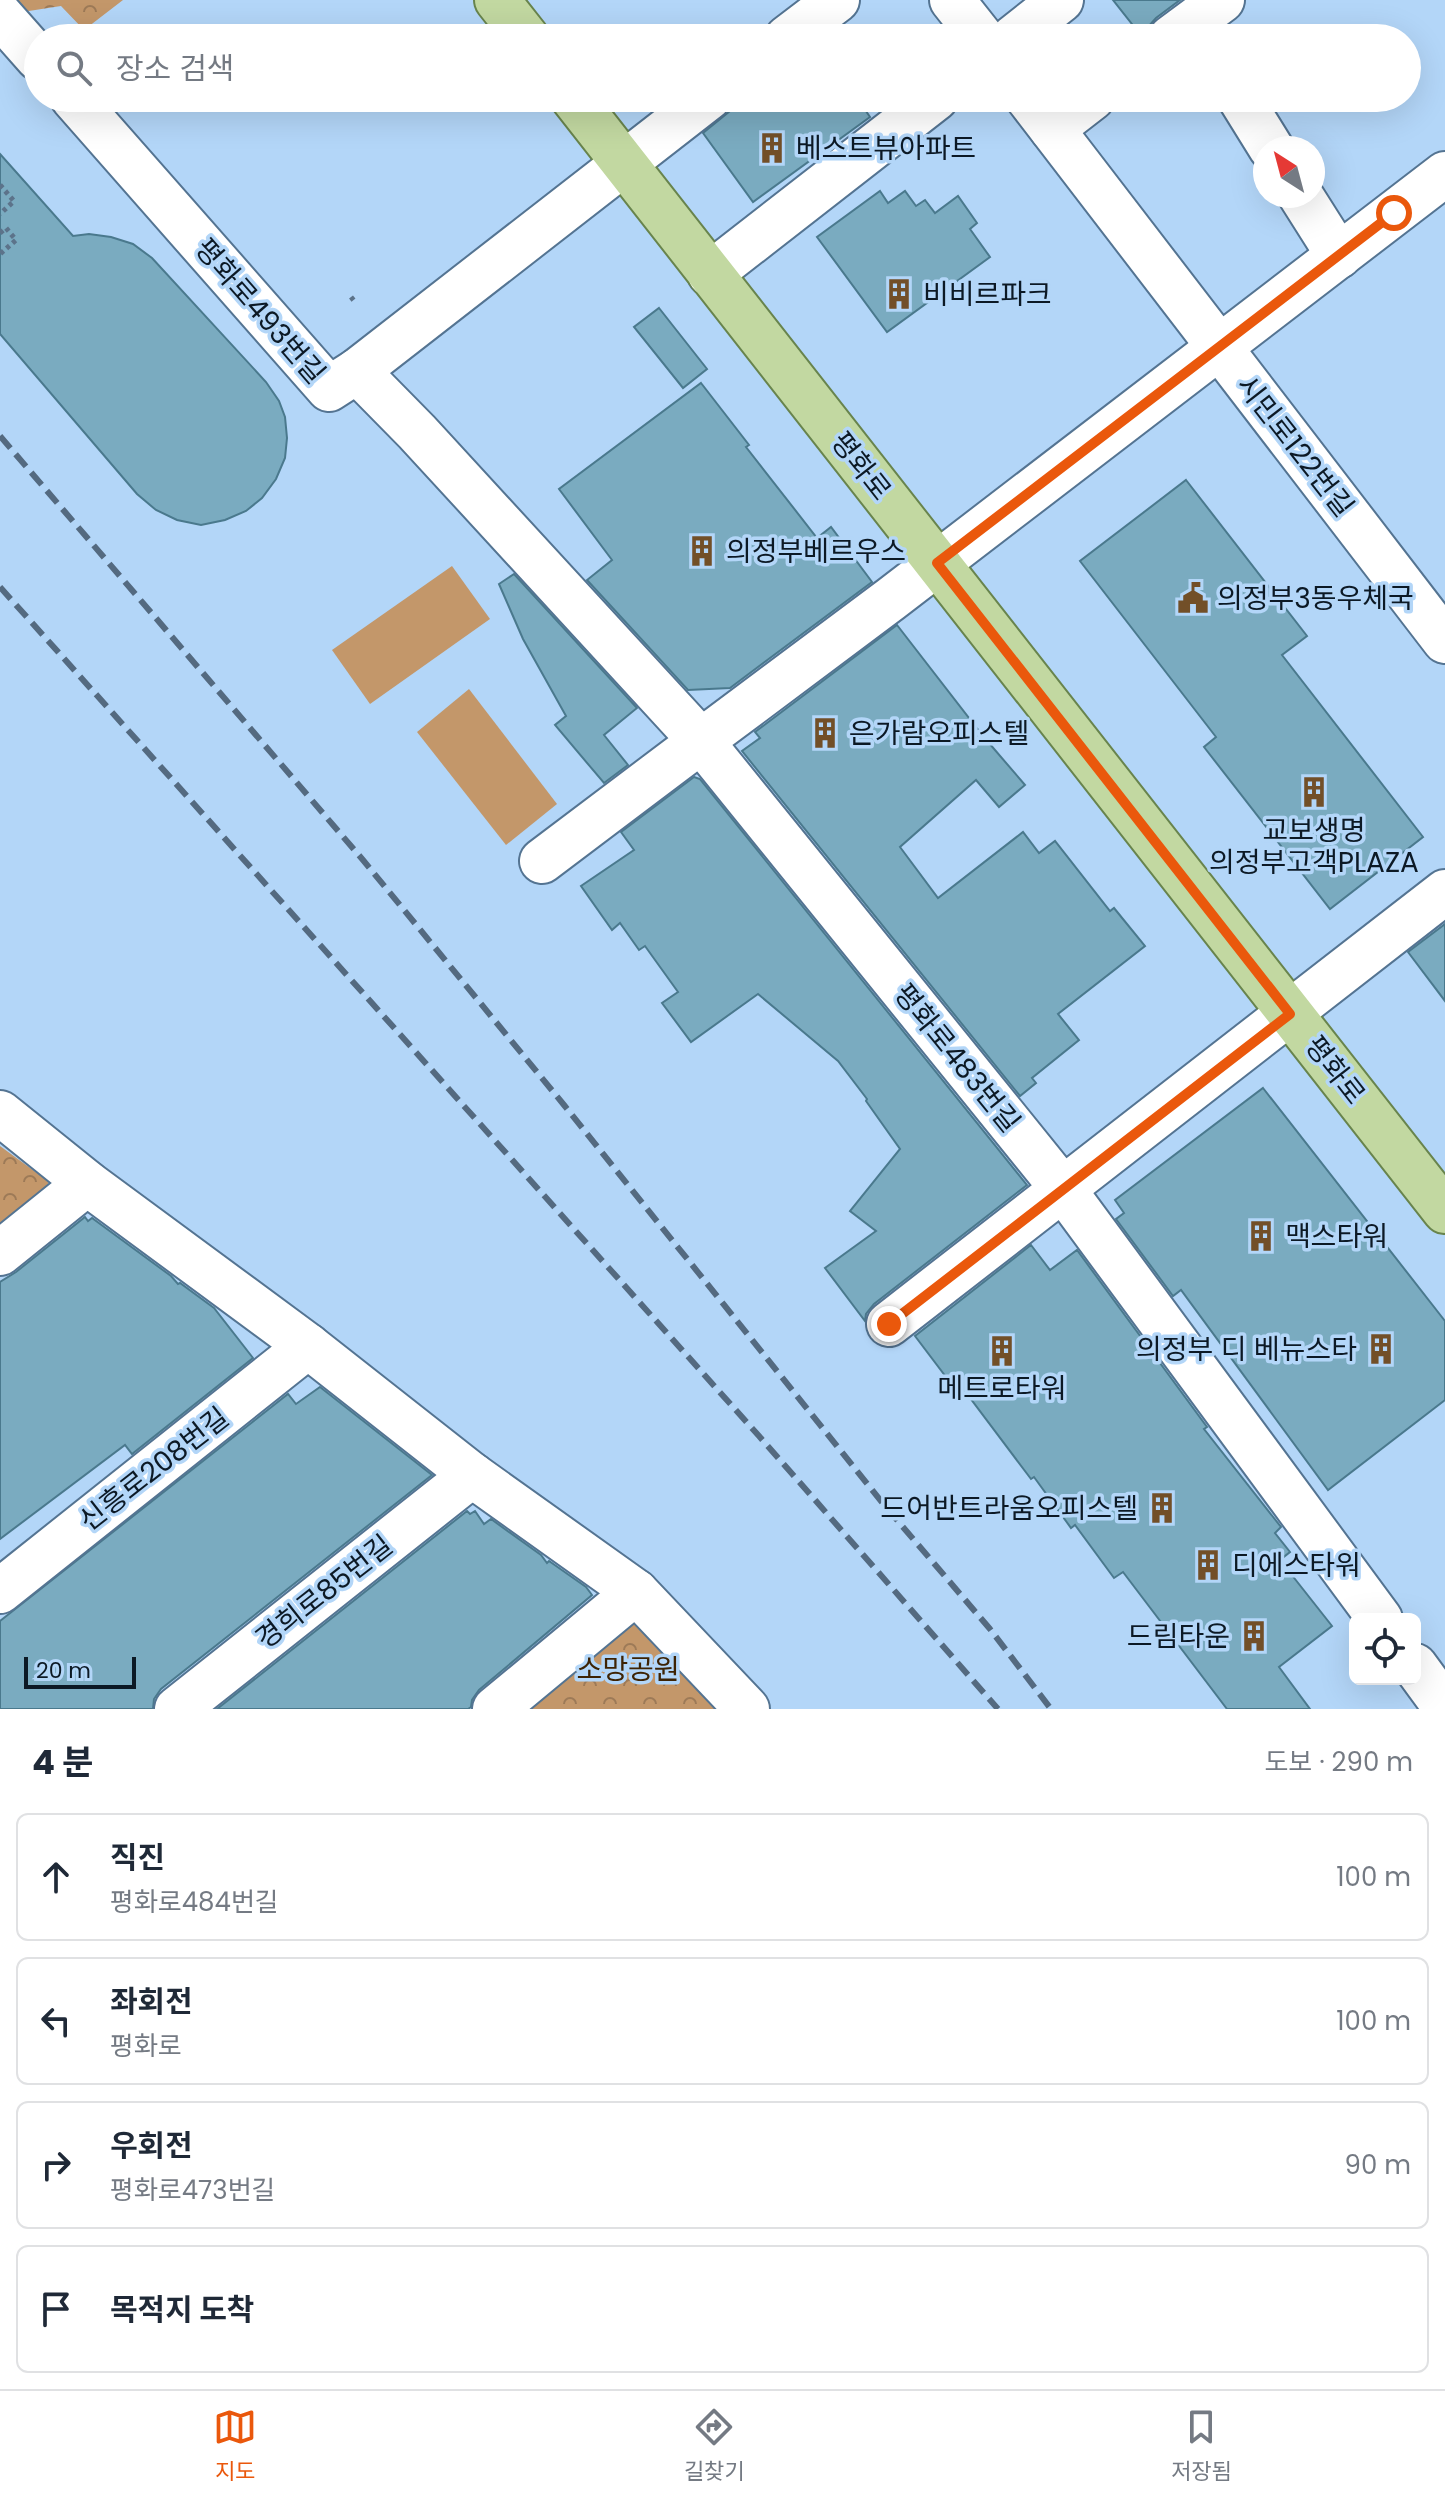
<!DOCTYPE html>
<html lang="ko">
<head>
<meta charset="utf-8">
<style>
  :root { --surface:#fff; --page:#f6f6f7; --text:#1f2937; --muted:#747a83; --line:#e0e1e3; --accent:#ea580c }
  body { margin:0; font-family:Poppins,"Noto Sans KR",sans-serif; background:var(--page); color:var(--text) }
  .controls { position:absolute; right:24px; bottom:24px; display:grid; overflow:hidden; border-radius:12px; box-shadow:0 8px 32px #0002 }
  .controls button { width:72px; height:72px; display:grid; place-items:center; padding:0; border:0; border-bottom:2px solid var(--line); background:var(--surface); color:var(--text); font:40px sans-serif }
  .compass { position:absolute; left:1253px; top:136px; width:72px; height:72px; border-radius:50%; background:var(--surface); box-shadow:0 8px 32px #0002; rotate:324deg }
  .scale { position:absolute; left:24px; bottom:20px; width:112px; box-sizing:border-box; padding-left:8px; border:4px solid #0c1925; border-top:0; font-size:22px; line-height:28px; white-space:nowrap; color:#0c1925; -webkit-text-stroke:6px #b3d6f8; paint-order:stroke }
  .stop { position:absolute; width:24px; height:24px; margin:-18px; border:6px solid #ea580c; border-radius:50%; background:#fff }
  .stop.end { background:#ea580c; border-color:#fff; box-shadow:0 2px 8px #0008 }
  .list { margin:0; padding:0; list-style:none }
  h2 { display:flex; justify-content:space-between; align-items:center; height:104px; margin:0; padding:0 32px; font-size:34px }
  h2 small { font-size:26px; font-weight:400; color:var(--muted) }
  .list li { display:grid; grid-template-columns:52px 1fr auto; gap:24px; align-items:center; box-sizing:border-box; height:128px; margin:0 16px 16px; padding:0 16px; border:2px solid var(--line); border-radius:12px }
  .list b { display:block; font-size:30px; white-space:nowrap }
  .list p { margin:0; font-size:26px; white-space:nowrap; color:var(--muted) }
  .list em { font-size:26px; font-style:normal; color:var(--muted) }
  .icon { flex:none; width:44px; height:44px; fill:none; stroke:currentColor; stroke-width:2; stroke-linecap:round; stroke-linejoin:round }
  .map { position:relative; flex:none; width:1445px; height:1709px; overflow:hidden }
  .search { position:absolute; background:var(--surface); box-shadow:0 8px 32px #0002; left:24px; right:24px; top:24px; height:88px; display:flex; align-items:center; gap:20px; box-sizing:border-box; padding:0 28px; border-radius:44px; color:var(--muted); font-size:30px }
  .sheet { height:680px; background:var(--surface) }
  nav { display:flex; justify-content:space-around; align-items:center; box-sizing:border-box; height:112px; border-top:2px solid var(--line); background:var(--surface); font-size:22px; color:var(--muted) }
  nav a { display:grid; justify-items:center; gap:4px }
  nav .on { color:var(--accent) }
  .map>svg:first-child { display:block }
  .grass { fill:#c3976a }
  .park { fill:url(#park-crowns) }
  .building { fill:#7aabc0; stroke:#4a798d; stroke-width:2 }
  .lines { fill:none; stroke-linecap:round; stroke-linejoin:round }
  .minor-casing { stroke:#547492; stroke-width:48 }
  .major-casing { stroke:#68844d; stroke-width:48 }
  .path { stroke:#5c738a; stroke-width:5; stroke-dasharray:4 4; stroke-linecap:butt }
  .minor { stroke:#fff; stroke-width:44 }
  .major { stroke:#c2d8a1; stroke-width:44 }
  .rail { stroke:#546a80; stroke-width:6; stroke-dasharray:16 8; stroke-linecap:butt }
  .route { stroke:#ea580c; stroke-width:10 }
  .labels { text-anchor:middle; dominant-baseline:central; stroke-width:7; stroke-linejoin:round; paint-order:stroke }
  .poi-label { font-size:28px; fill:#0c1925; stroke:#b3d6f8; text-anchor:start }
  .street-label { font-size:28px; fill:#0c1925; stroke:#b3d6f8 }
  .park-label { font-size:28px; fill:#3d2304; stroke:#b3d6f8 }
</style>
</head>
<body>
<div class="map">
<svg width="1445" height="1709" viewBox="0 0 1445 1709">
  <defs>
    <pattern id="park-crowns" width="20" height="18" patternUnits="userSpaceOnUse" patternTransform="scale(2)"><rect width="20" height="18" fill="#c3976a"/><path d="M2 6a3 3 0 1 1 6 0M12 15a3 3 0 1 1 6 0" fill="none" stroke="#9d7a57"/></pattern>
  </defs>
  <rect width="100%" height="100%" fill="#b3d6f8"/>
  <!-- grass -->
  <g class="grass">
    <path d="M452,566l38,53 -120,85 -38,-54z"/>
    <path d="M469,689l88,115 -51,41 -89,-113z"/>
  </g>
  <!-- park -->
  <g class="park">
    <path d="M4,0h119l-39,30 -23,-24 -45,7z"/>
    <path d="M0,1146l48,35 1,11 -49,38z"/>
    <path d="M634,1613l82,96h-204z"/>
  </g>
  <!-- building -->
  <g class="building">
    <path d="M1113,0h67l-24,18 -8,9 -2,11h-3z"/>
    <path d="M746,98h111l13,19 -117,85 -50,-69z"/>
    <path d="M0,154l73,82 16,-2 22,3 22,7 19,14 114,124 13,19 6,16 2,21 -2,20 -9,21 -14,19 -16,13 -21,9 -24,5 -24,-5 -21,-10 -19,-16 -137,-160z"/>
    <path d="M880,191l8,12 17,-12 11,15 9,-6 10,13 23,-17 19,27 -7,6 20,28 -103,75 -70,-95z"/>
    <path d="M659,308l48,61 -24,19 -49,-61z"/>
    <path d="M701,383l48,62 -3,2 71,91 14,-11 41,55 -142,106 -42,2 -101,-110 25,-20 -53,-71z"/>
    <path d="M1186,480l121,156 -25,19 141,182 -93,72 -126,-162 12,-10 -136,-176z"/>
    <path d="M514,574l123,134 -33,27 24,30 -24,18 -49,-58 11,-9 -43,-77 -24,-55z"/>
    <path d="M897,625l86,111 42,49 -26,22 -23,-27 -76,67 38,51 85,-66 16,21 16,-12 55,70 4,-3 31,38 -87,68 21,26 -47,38 4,5 -16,13 -278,-345 18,-13 -5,-6z"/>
    <path d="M694,777l6,2 327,406 -153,119 -8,10 -1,7 -40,-53 51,-37 -26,-20 50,-62 -34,-48 1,-2 -29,-38 -80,-67 -67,48 -29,-39 16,-11 -33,-46 -6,4 -19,-27 -8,7 -31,-44 53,-36 -13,-18z"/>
    <path d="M1445,924v77l-37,-49z"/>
    <path d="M1263,1088l182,233v79l-117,90 -147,-200 -8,6 -57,-77 8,-6 -9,-13z"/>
    <path d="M85,1217l3,4 4,-3 79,58 7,8 2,-1 34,25 39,50 -121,96 -7,-9 -125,94v-257l16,-10z"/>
    <path d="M1031,1245l19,25 27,-20 130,177 -3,2 77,98 -6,6 15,19 -10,8 52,66 -53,41 31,42h-83l-104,-137 -9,6 -39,-53 -4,3 -37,-51 -3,2 -64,-85 -5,4 -47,-62z"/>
    <path d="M320,1387l112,88 -271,214 -7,10 -1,10h-153v-88l288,-227 8,10z"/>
    <path d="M467,1511l3,3 5,-3 9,13 7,-5 50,36 6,8 2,-2 37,26 6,8 -113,95 -7,10 -1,7 -3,2h-251z"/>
  </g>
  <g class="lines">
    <defs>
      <g id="minor">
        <path d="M952,0l30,38"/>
        <path d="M0,15l38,43"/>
        <path d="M787,38l50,-38"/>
        <path d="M1013,38l48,-38"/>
        <path d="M1171,38l51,-38"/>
        <path d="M73,98l256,291 28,-18 351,-273"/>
        <path d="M1028,98l417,543"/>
        <path d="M1240,98l31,50"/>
        <path d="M1052,129l40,-31"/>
        <path d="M1301,196l38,60"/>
        <path d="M710,274l226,-176"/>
        <path d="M357,371l60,61 284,309 -159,120"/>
        <path d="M0,1113l87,70 221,163 164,129 164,117 111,117"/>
        <path d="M0,1253l87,-70"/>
        <path d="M889,1324l556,-432"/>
        <path d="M0,1591l308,-245"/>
        <path d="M1380,1619l-317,-430 -362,-448 190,-142 554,-425"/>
        <path d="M1415,1666l30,41"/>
        <path d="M177,1709l295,-234"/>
        <path d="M495,1709l141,-117"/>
      </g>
      <g id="major">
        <path d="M497,0l30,38"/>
        <path d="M573,98l872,1113"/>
      </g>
    </defs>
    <!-- minor casing -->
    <use href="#minor" class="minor-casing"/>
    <!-- major casing -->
    <use href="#major" class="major-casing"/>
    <!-- path -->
    <g class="path">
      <path d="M0,185l14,16 -14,13"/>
      <path d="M0,233l6,-5 10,12 -16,14"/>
      <path d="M351,297l4,5"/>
    </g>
    <!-- minor -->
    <use href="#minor" class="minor"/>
    <!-- major -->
    <use href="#major" class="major"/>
    <!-- rail -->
    <g class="rail">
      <path d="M0,436l363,424 201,245 321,401 105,123 61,80"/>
      <path d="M0,587l759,849 239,273"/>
    </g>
  </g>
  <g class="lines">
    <!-- route -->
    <path class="route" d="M889,1324l401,-310 -353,-451 457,-350"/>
  </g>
  <!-- icons -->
  <defs>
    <symbol id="building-bare" viewBox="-9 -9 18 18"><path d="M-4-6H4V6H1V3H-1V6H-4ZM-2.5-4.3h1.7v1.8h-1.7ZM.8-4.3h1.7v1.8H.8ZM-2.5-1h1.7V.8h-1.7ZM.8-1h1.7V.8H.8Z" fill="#724f28" stroke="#b3d6f8" stroke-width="2.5" paint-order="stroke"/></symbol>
    <symbol id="civic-bare" viewBox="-9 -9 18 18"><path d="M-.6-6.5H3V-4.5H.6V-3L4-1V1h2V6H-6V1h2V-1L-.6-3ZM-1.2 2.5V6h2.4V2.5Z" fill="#724f28" stroke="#b3d6f8" stroke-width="2.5" paint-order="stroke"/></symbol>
  </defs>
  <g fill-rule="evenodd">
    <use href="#building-bare" x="750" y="126" width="44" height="44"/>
    <use href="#building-bare" x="877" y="272" width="44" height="44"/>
    <use href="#building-bare" x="680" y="529" width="44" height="44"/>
    <use href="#civic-bare" x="1171" y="576" width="44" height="44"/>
    <use href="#building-bare" x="803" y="711" width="44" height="44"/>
    <use href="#building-bare" x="1292" y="770" width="44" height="44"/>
    <use href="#building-bare" x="1239" y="1214" width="44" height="44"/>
    <use href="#building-bare" x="1359" y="1327" width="44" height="44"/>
    <use href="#building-bare" x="980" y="1329" width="44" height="44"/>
    <use href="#building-bare" x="1140" y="1486" width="44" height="44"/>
    <use href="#building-bare" x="1186" y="1543" width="44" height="44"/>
    <use href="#building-bare" x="1232" y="1614" width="44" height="44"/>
  </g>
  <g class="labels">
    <!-- poi labels -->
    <g class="poi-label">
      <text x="796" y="148">베스트뷰아파트</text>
      <text x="923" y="294">비비르파크</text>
      <text x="726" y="551">의정부베르우스</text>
      <text x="1217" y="598">의정부3동우체국</text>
      <text x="849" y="733">은가람오피스텔</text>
      <text x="1314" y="830" text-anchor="middle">교보생명<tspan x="1314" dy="32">의정부고객PLAZA</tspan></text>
      <text x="1285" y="1236">맥스타워</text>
      <text x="1357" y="1349" text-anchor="end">의정부 디 베뉴스타</text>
      <text x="1002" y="1388" text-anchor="middle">메트로타워</text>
      <text x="1138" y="1508" text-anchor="end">드어반트라움오피스텔</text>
      <text x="1232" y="1565">디에스타워</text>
      <text x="1230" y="1636" text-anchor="end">드림타운</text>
    </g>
    <!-- street labels -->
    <g class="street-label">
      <text transform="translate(260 311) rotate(49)">평화로493번길</text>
      <text transform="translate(1295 446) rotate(52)">시민로122번길</text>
      <text transform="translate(861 466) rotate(52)">평화로</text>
      <text transform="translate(957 1058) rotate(51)">평화로483번길</text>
      <text transform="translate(1335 1070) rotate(52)">평화로</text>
      <text transform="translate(154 1469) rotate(-38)">신흥로208번길</text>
      <text transform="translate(324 1592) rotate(-38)">경희로85번길</text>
    </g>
    <!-- park labels -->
    <g class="park-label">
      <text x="628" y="1669">소망공원</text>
    </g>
  </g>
</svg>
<div class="controls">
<button><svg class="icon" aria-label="locate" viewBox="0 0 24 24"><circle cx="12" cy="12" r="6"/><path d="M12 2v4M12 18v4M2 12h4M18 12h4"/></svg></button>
</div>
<svg class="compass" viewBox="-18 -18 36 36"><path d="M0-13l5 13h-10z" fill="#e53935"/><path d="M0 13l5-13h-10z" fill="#747a83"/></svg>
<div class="scale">20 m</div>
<div class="stop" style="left:1394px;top:213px"></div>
<div class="stop end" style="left:889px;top:1324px"></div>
<div class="search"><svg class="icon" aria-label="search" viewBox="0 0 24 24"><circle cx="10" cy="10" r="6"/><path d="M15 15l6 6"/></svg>장소 검색</div>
</div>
<section class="sheet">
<h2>4 분<small>도보 · 290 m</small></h2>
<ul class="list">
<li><svg class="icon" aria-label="ahead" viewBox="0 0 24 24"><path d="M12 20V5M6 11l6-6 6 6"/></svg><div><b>직진</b><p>평화로484번길</p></div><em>100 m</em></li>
<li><svg class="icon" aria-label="left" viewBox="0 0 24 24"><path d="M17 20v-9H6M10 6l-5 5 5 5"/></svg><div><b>좌회전</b><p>평화로</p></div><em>100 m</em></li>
<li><svg class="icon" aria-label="right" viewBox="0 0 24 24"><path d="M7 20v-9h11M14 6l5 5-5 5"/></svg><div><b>우회전</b><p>평화로473번길</p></div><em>90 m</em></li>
<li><svg class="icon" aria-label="arrive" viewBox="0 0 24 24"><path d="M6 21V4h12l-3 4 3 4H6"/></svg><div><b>목적지 도착</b></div></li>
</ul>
</section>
<nav>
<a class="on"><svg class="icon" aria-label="map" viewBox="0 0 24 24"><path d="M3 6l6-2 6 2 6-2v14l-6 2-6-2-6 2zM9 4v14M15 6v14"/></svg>지도</a>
<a><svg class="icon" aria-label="directions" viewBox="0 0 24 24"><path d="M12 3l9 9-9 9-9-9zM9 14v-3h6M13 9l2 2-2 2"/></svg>길찾기</a>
<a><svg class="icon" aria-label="saved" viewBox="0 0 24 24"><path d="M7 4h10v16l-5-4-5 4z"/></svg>저장됨</a>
</nav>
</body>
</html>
